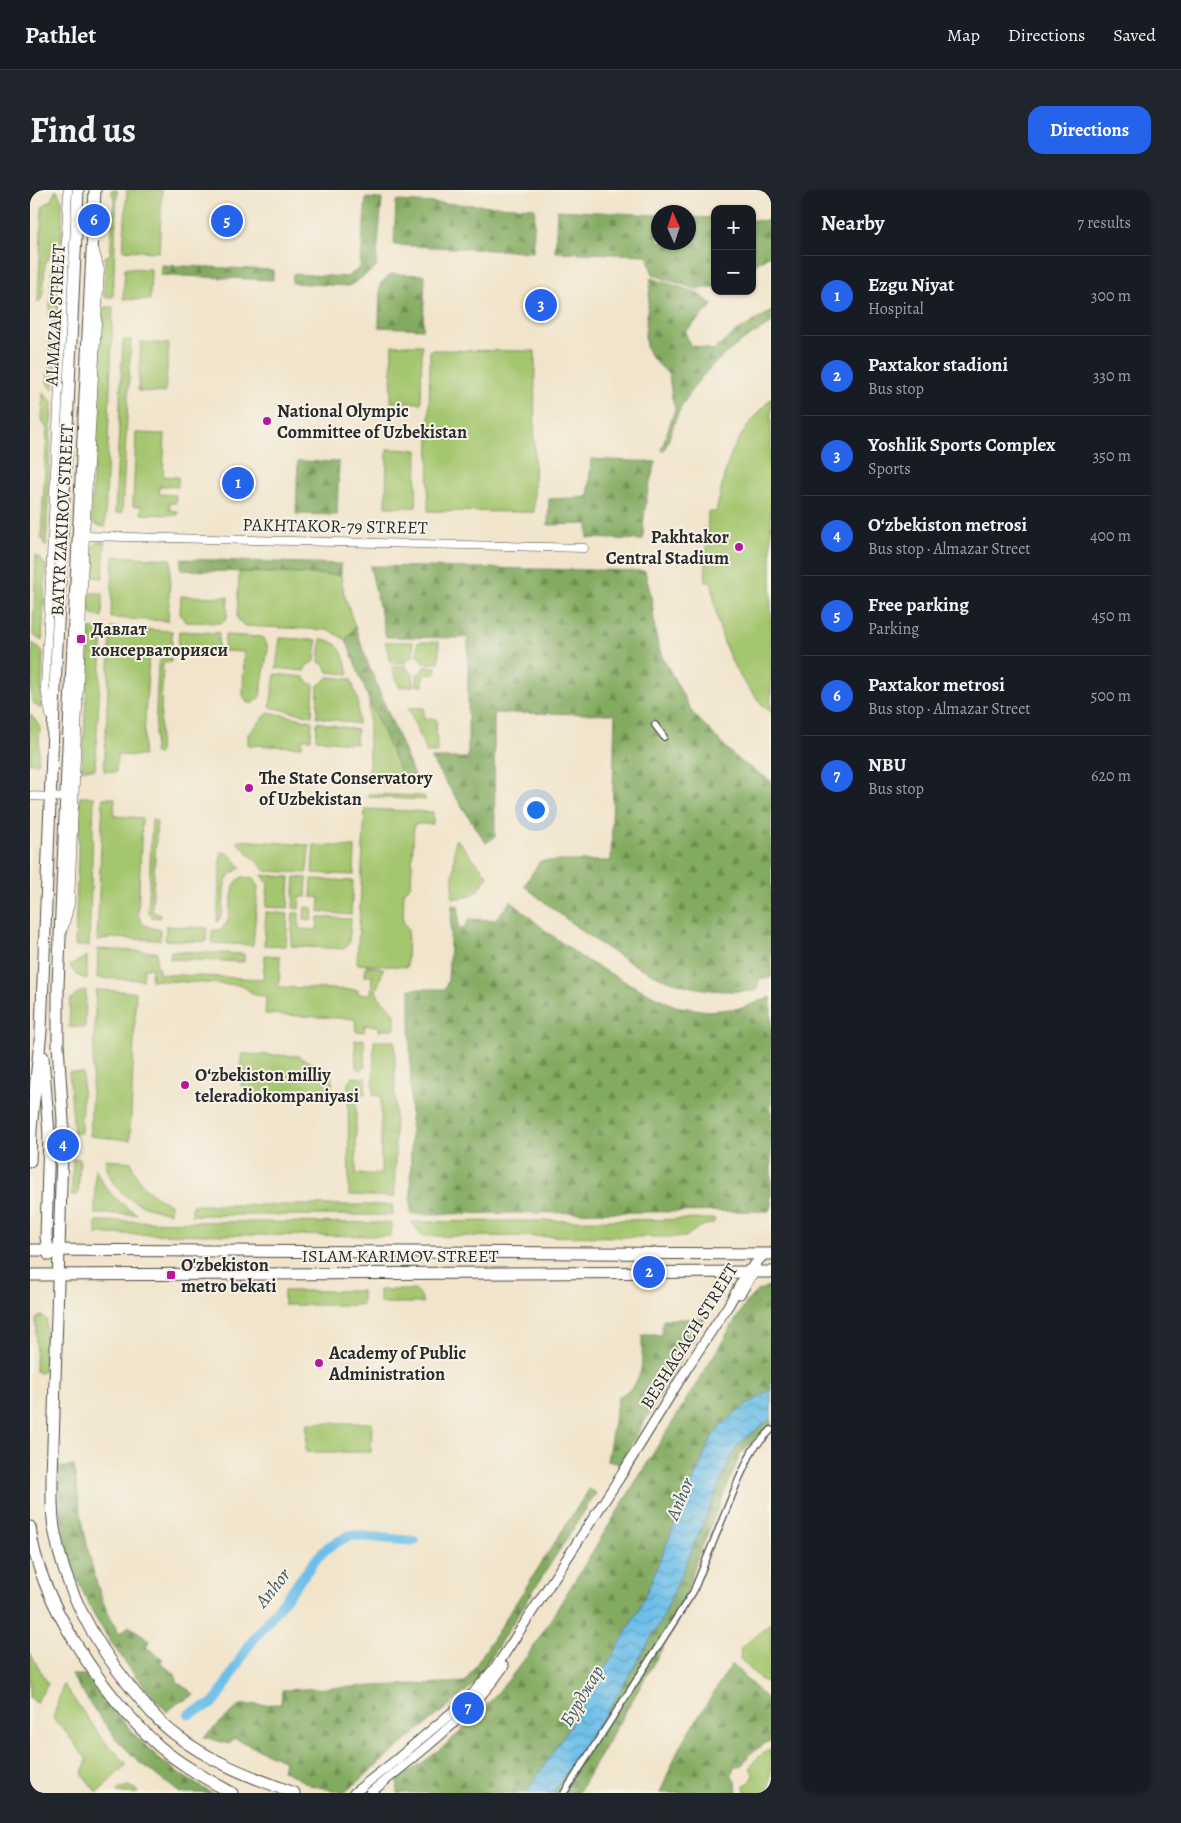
<!DOCTYPE html>
<html lang="en">
<head>
<meta charset="utf-8">
<style>
  :root { --surface:#171b24; --page:#20242c; --text:#f1f3f6; --muted:#9ea1a6; --line:#363941; --accent:#2563eb }
  body { margin:0; font-family:Alegreya,serif; background:var(--page); color:var(--text) }
  .controls { position:absolute; right:15px; top:15px; display:grid; overflow:hidden; border-radius:10px; box-shadow:0 1px 4px #0004 }
  .controls button { width:45px; height:45px; display:grid; place-items:center; padding:0; border:0; border-bottom:1px solid var(--line); background:var(--surface); color:var(--text); font:25px sans-serif }
  .compass { position:absolute; left:621px; top:15px; width:45px; height:45px; border-radius:50%; background:var(--surface); box-shadow:0 1px 4px #0004; rotate:357deg }
  .you { position:absolute; left:505px; top:619px; width:18px; height:18px; margin:-12px; border:4px solid #fff; border-radius:50%; background:#1a73e8; box-shadow:0 0 0 8px #1a73e833 }
  .badge { display:grid; place-items:center; width:32px; height:32px; border-radius:50%; background:var(--accent); color:#fff; font-size:16px; font-weight:700 }
  .pin { position:absolute; translate:-50% -50%; border:2px solid #fff; box-shadow:0 1px 5px #0006 }
  .list { margin:0; padding:0; list-style:none }
  h2 { display:flex; justify-content:space-between; align-items:center; height:65px; margin:0; padding:0 20px; font-size:21px }
  h2 small { font-size:16px; font-weight:400; color:var(--muted) }
  .list li { display:grid; grid-template-columns:32px 1fr auto; gap:15px; align-items:center; box-sizing:border-box; height:80px; padding:0 20px; border-top:1px solid var(--line) }
  .list b { display:block; font-size:19px; white-space:nowrap }
  .list p { margin:0; font-size:16px; white-space:nowrap; color:var(--muted) }
  .list em { font-size:16px; font-style:normal; color:var(--muted) }
  .map { position:relative; flex:none; width:741px; height:1603px; overflow:hidden; border-radius:15px }
  header { display:flex; align-items:center; gap:30px; box-sizing:border-box; height:70px; padding:0 25px; background:var(--surface); border-bottom:1px solid var(--line) }
  header strong { font-size:24px }
  nav { display:flex; gap:28px; margin-inline-start:auto; font-size:18px }
  .intro { display:flex; align-items:center; justify-content:space-between; box-sizing:border-box; height:120px; padding:0 30px }
  h1 { margin:0; font-size:35px }
  .button { padding:12px 22px; border-radius:15px; background:var(--accent); color:#fff; font-size:18px; font-weight:700 }
  main { display:flex; gap:30px; padding:0 30px }
  aside { flex:1; background:var(--surface); border-radius:15px; box-shadow:0 1px 4px #0004 }
  .map>svg:first-child { display:block }
  .green { fill:#a4c66e; stroke:#68784c }
  .forest { fill:url(#forest-firs); stroke:#576b46 }
  .water { fill:url(#water-waves); stroke:#4c758a }
  .lines { fill:none; stroke-linecap:round; stroke-linejoin:round }
  .canal { stroke:#6dbfe9; stroke-width:10 }
  .pedestrian-casing { stroke:#494743; stroke-width:8 }
  .minor-casing { stroke:#494743; stroke-width:9 }
  .tertiary-casing { stroke:#494743; stroke-width:11 }
  .primary-casing { stroke:#494743; stroke-width:13 }
  .pedestrian { stroke:#fff; stroke-width:5.5 }
  .minor { stroke:#fff; stroke-width:8 }
  .tertiary { stroke:#fff; stroke-width:9 }
  .primary { stroke:#fff; stroke-width:11 }
  .poi-dot { fill:#b5179e; stroke:#f7f3e8; stroke-width:2 }
  .labels { text-anchor:middle; dominant-baseline:central; stroke-width:4; stroke-linejoin:round; paint-order:stroke }
  .street-label { font-size:18px; fill:#2b2b2b; stroke:#f7f3e8 }
  .poi-label { font-size:18px; font-weight:bold; fill:#2b2b2b; stroke:#f7f3e8; text-anchor:start }
  .water-label { font-size:19px; font-style:italic; fill:#3f5764; stroke:#f7f3e8 }
</style>
</head>
<body>
<header>
<strong>Pathlet</strong>
<nav><a>Map</a><a>Directions</a><a>Saved</a></nav>
</header>
<div class="intro"><h1>Find us</h1><a class="button">Directions</a></div>
<main>
<div class="map">
<svg width="741" height="1603" viewBox="0 0 741 1603">
  <defs>
    <pattern id="forest-firs" width="22" height="20" patternUnits="userSpaceOnUse" patternTransform="scale(1.25)"><rect width="22" height="20" fill="#83ab61"/><path d="M5 1l3.5 6h-7zM16 11l3.5 6h-7z" fill="#6b8b50"/></pattern>
    <pattern id="water-waves" width="16" height="10" patternUnits="userSpaceOnUse" patternTransform="scale(1.25)"><rect width="16" height="10" fill="#6dbfe9"/><path d="M0 5q4-4 8 0t8 0" fill="none" stroke="#5a9bbd"/></pattern>
  </defs>
  <rect width="100%" height="100%" fill="#f7f3e8"/>
  <filter id="ink" filterUnits="userSpaceOnUse"><feTurbulence type="fractalNoise" baseFrequency=".02" numOctaves="2"/><feDisplacementMap in="SourceGraphic" scale="10" xChannelSelector="R" yChannelSelector="G"/><feConvolveMatrix kernelMatrix="1 2 1 2 8 2 1 2 1" color-interpolation-filters="sRGB"/></filter>
  <filter id="wash" filterUnits="userSpaceOnUse"><feTurbulence type="fractalNoise" baseFrequency=".0096" numOctaves="4" result="noise"/><feDisplacementMap in="SourceGraphic" scale="20" xChannelSelector="R" yChannelSelector="G"/><feGaussianBlur stdDeviation="1.12" result="paint"/><feColorMatrix in="noise" values="0 0 0 0 0 0 0 0 0 0 0 0 0 0 0 0 0 1.4 0 .05"/><feComposite in="paint" operator="in"/></filter>
  <g filter="url(#wash)">
    <rect width="100%" height="100%" fill="#f1e4ca"/>
    <!-- green -->
    <g class="green">
      <path d="M26,0l6,10v41l-17,22 -2,35 -5,4 4,-95 9,-7z"/>
      <path d="M81,0h6l-4,107h-9l1,-40 5,-2 4,-55z"/>
      <path d="M97,0h35l-3,62 -36,-2z"/>
      <path d="M31,68l-3,61 -4,3 -5,-3 3,-51z"/>
      <path d="M95,78l26,1 -1,31 -27,-1z"/>
      <path d="M75,117h8l-8,220 -9,-2 -5,-7 10,-208z"/>
      <path d="M26,145l-1,15 -6,4 1,-14z"/>
      <path d="M93,150h8l-9,173h-7z"/>
      <path d="M111,152l28,2 -4,49 -27,-2z"/>
      <path d="M362,155h30l-1,58 -30,-1z"/>
      <path d="M400,160l105,1 -1,161 -106,-1z"/>
      <path d="M24,175l-1,24 -6,-5 1,-16z"/>
      <path d="M13,202l9,10 -6,145 -5,-9 6,-109 -5,-8z"/>
      <path d="M741,208v314c-7,-4 -11,-10 -16,-16 -29,-32 -39,-72 -43,-114h-7l3,-70h8c5,-20 8,-41 16,-60 9,-20 25,-37 39,-54z"/>
      <path d="M106,243l29,1 -2,42 15,1v10l-19,-1v8l17,1v8h-6l-1,7 9,1v4l-37,-1 1,-8h-9z"/>
      <path d="M357,259l30,1 -1,57h-30z"/>
      <path d="M68,352h7l-2,36 -14,-1 1,-28z"/>
      <path d="M6,365l10,10 -4,76 -9,-6z"/>
      <path d="M83,366l58,3 -3,62 -57,-3z"/>
      <path d="M209,382l102,3 3,19 11,33 -9,13 -17,-10 -85,-4 -7,-8z"/>
      <path d="M59,403h14l-1,24 -7,-1 -6,-5z"/>
      <path d="M151,406l47,1 -1,22 -6,4 -36,-1 -5,-9z"/>
      <path d="M81,438l61,3v17h-17l-6,5 -6,103 -26,-1 -1,17 -12,-1z"/>
      <path d="M60,439h13l-8,140h-13z"/>
      <path d="M149,441l40,2 -1,18 -40,-2z"/>
      <path d="M195,445l37,2 4,5 2,7 -8,47 -6,7h-7l-4,-8 1,-43 -20,-1z"/>
      <path d="M250,448l37,2 -2,21 -8,4 -3,6 -28,-3z"/>
      <path d="M291,449c21,1 22,18 28,35l-21,-2 -3,-7 -6,-3z"/>
      <path d="M355,452h28v14l-4,2 -3,5h-15z"/>
      <path d="M388,452h21v21h-15l-4,-5 -3,-2z"/>
      <path d="M3,453l10,9 -2,57 -7,-5 -3,-8z"/>
      <path d="M133,467l8,1v4h-6l-2,2 -4,90h-5l4,-90 2,-4z"/>
      <path d="M376,476l3,6 4,2v12l-14,1 -7,-20z"/>
      <path d="M394,477h12v7l-13,1v11h-6v-12l5,-3z"/>
      <path d="M245,484l29,3 5,6 5,2 -2,31 -42,-9z"/>
      <path d="M298,487l23,2 7,22v23l-41,-7 1,-32 6,-3z"/>
      <path d="M339,510l36,82 10,-4v7l-46,-2z"/>
      <path d="M394,518v11h12l1,34h-10l-19,-45z"/>
      <path d="M239,522l43,9 -1,18h-9v8l-54,-2v-11z"/>
      <path d="M0,524l10,12 -2,37h-8z"/>
      <path d="M287,532l40,8 -1,14 -40,-5z"/>
      <path d="M338,604l56,2 2,4 -58,-3z"/>
      <path d="M50,607h14l-5,149h-14z"/>
      <path d="M73,608h12l-1,18 28,2 -4,96c3,11 10,14 22,15v11l-49,-2 -14,3z"/>
      <path d="M335,619l68,3v12h-19l-3,61 -7,7 -1,29 5,8 -1,38 -50,-3z"/>
      <path d="M122,630l5,1 -5,89 2,3h6v5l-8,-1 -4,-5z"/>
      <path d="M208,650l71,5 -2,28 -41,-2 -28,-28z"/>
      <path d="M425,650h2l31,36c-14,19 -12,22 -36,22z"/>
      <path d="M284,655l41,2 -1,28 -42,-2z"/>
      <path d="M191,662l7,1 13,14c-3,3 -9,5 -12,9 -10,12 0,31 -12,46z"/>
      <path d="M232,685l28,2 -2,31 -22,-1 2,-24z"/>
      <path d="M212,687l11,2 5,8 -5,58 -41,-2v-13h9l7,-9 6,-35 3,-5z"/>
      <path d="M265,687l12,1 -1,19h-6l-1,12 -6,-1z"/>
      <path d="M282,689l41,2 -2,34 -32,-3 1,-14 -9,-1z"/>
      <path d="M275,717l8,1 -1,12 -8,-1z"/>
      <path d="M236,722l22,2 -2,32 -22,-1z"/>
      <path d="M263,723h6v16l18,1 1,-13 33,2 -2,24 -5,6 -53,-3z"/>
      <path d="M136,736l41,2 -1,14 -41,-2z"/>
      <path d="M68,759l59,3 -1,16h3v6l104,5 2,-24 15,1 -1,31 79,3v4h13l1,-18h-7l1,-10 17,2c-1,9 -5,15 -7,23l3,6 16,16v16h-12v2h-4v-5l-14,-1 -1,7 -8,-1 -1,-12 -90,-5 1,-18 -12,-1 -12,-10 -91,-5 1,-12h-8l-1,12 -46,-2z"/>
      <path d="M141,761l73,3v8l-74,-3z"/>
      <path d="M57,766v23l-11,-4 -6,-9z"/>
      <path d="M56,800l-1,37h-16l1,-27 8,-7z"/>
      <path d="M66,800l40,2 -6,148 -40,-4z"/>
      <path d="M334,849l1,28 -3,3h-3l-3,-3 -1,-27z"/>
      <path d="M344,851h21v156l-46,-2 -1,-112 5,-6 13,1 -1,17 -9,1v78h25v-78l-8,-1z"/>
      <path d="M212,864l57,2c10,9 34,9 33,27 0,6 -3,10 -8,14h-69l-14,-12z"/>
      <path d="M39,882l14,1 -2,60h-7z"/>
      <path d="M43,969h7l-2,36h-7z"/>
      <path d="M75,969l26,3c6,21 19,33 39,42v9c-32,-7 -59,-17 -65,-54z"/>
      <path d="M65,977c8,22 23,36 42,47h-42z"/>
      <rect x="162" y="1015" width="201" height="10"/>
      <path d="M685,1029l-2,5c-11,0 -19,6 -27,13l-264,-1 -11,-14z"/>
      <path d="M66,1031l295,2v13l-295,-2z"/>
      <path d="M349,1100h36l6,6 2,7h-44z"/>
      <rect x="254" y="1101" width="78" height="14"/>
      <path d="M13,1126l4,4 -3,51 -4,2 -5,-2 1,-51 2,-3z"/>
      <path d="M277,1233h65l-1,29h-65z"/>
      <path d="M741,1433v35l-4,4 4,4v15l-4,1 -6,-2 -21,-21 1,-11z"/>
      <path d="M0,1463l18,31 -12,19 -6,-6z"/>
      <path d="M33,1494l38,53 26,27 -30,29 -15,-19 5,-14 -24,-32 -10,-9z"/>
      <path d="M741,1559c0,12 0,35 -4,44h-22l-1,-8c9,-3 11,-10 6,-17 5,-9 12,-15 21,-19z"/>
      <path d="M98,1596l7,3 3,4h-22l4,-5z"/>
    </g>
    <!-- forest -->
    <g class="forest">
      <path d="M336,8l16,1 -6,69 -27,18 -57,-3 1,-9 54,3 13,-9z"/>
      <path d="M366,11l139,7 -2,44 -139,-7z"/>
      <path d="M527,20l101,5v27h30l1,-25 26,1v69l-19,2 -43,-14 -6,-20 -92,-3z"/>
      <path d="M722,30l19,1v33l-19,13z"/>
      <path d="M131,75l112,5v10l-113,-5z"/>
      <path d="M361,84l34,1 -2,54 -44,-2 1,-43z"/>
      <path d="M621,88l45,14 17,13 -28,27 5,13 24,5 22,-18 35,-21v13c-38,20 -72,47 -91,86 -7,13 -10,30 -17,42l-2,-2 14,-41 -3,-11 -3,-23 -18,-18 -5,-10 -1,-12z"/>
      <path d="M561,269l65,3c-9,26 -13,51 -13,78l-55,-2v-14l-40,1 1,-26 39,-2z"/>
      <path d="M268,271l41,1 -2,53 -41,-1z"/>
      <path d="M151,369l160,5v11l-160,-5z"/>
      <path d="M340,376l275,5 7,29 3,31 3,14 5,13 29,54 45,47 34,22v197h-11l-4,13c-19,0 -39,1 -58,-3 -63,-10 -125,-64 -174,-102l16,-25h71l4,-147 -121,-1 1,124 -9,6 -56,-85h38v-120l-82,-1z"/>
      <path d="M325,437l12,34 48,117 -10,5 -36,-83 -23,-60z"/>
      <path d="M481,711l35,30 39,29 45,24 45,22 33,5 34,-3 29,-11v208l-2,6 -358,3 -1,-225h35l3,-9 4,-75 7,1 -1,22h6l5,-9 26,1z"/>
      <path d="M741,1095v104c-21,15 -45,28 -60,50l-72,171 -48,84 -65,99h-129l1,-14c11,-8 24,-15 35,-24 39,-30 71,-68 100,-107l215,-348 9,-9z"/>
      <path d="M633,1129h42l-85,144 -13,-2 11,-64c28,-14 24,-35 24,-62h19z"/>
      <path d="M741,1228v8l-10,6 -21,23 -43,104 -21,66 -98,168h-25l56,-84 53,-90 71,-166 8,-11z"/>
      <path d="M44,1276c6,45 13,90 28,133 4,12 11,23 17,35l10,-8 21,14 -4,7 17,12 -3,4 15,11 2,7 18,14 -17,8 -11,9c-46,-50 -87,-106 -102,-173 -5,-23 -5,-48 -7,-72z"/>
      <path d="M559,1299l7,4 -123,192 -129,108 -34,-8 -28,-15 3,-9 -52,-23 -4,6 -25,-7 36,-32 41,-1 1,-14 183,-8z"/>
      <path d="M702,1474l39,39v38l-7,3 -14,10 -8,11 -5,1 -4,3 -1,7 4,7 1,10h-77l19,-45z"/>
      <path d="M41,1485h17c37,52 65,87 124,118h-32l-42,-32 -21,-21 -19,-25z"/>
    </g>
    <!-- water -->
    <path class="water" d="M741,1199v29l-30,24 -8,11 -71,166 -53,90 -56,84h-27l65,-99 48,-84 72,-171c14,-22 39,-35 60,-50z"/>
    <g class="lines">
      <!-- canal -->
      <path class="canal" d="M159,1524l21,-9 8,-7 28,-49 72,-92 10,-10 22,-12 64,6"/>
    </g>
  </g>
  <g filter="url(#ink)">
    <g class="lines">
      <defs>
        <g id="pedestrian">
          <path d="M625,535l9,12"/>
          <path d="M534,1603l129,-201 45,-111 15,-32 18,-19"/>
        </g>
        <g id="minor">
          <path d="M55,346l499,12"/>
          <path d="M20,525l-5,-26 23,-499"/>
          <path d="M0,606l40,2"/>
          <path d="M34,737l6,-23 15,-368 15,-266 -5,-19"/>
        </g>
        <g id="tertiary">
          <path d="M710,1104l17,-27"/>
          <path d="M324,1603l42,-33 73,-62 29,-34 122,-187 69,-112 39,-59 19,-34 18,-18"/>
          <path d="M340,1603c46,-38 100,-77 134,-127"/>
        </g>
        <g id="primary">
          <path d="M65,0l-28,578 -9,218v59l5,76 -11,356c0,19 -1,38 3,56 10,58 40,110 76,155 14,17 27,34 45,47 34,27 78,43 118,58"/>
          <path d="M13,867l6,77 -3,103 3,18"/>
          <path d="M0,971l1,-32 10,-98 11,-278 26,-563"/>
          <path d="M0,1060l741,4"/>
          <path d="M0,1085l741,-3"/>
          <path d="M0,1337c8,73 75,171 129,219 22,19 48,33 73,47"/>
        </g>
      </defs>
      <!-- pedestrian casing -->
      <use href="#pedestrian" class="pedestrian-casing"/>
      <!-- minor casing -->
      <use href="#minor" class="minor-casing"/>
      <!-- tertiary casing -->
      <use href="#tertiary" class="tertiary-casing"/>
      <!-- primary casing -->
      <use href="#primary" class="primary-casing"/>
      <!-- pedestrian -->
      <use href="#pedestrian" class="pedestrian"/>
      <!-- minor -->
      <use href="#minor" class="minor"/>
      <!-- tertiary -->
      <use href="#tertiary" class="tertiary"/>
      <!-- primary -->
      <use href="#primary" class="primary"/>
    </g>
  </g>
  <!-- markers -->
  <g class="poi-dot">
    <circle cx="237" cy="231" r="5"/>
    <circle cx="709" cy="357" r="5"/>
    <rect x="46" y="444" width="10" height="10" rx="2.5"/>
    <circle cx="219" cy="598" r="5"/>
    <circle cx="155" cy="895" r="5"/>
    <rect x="136" y="1080" width="10" height="10" rx="2.5"/>
    <circle cx="289" cy="1173" r="5"/>
  </g>
  <g class="labels">
    <!-- street labels -->
    <g class="street-label">
      <text transform="translate(25 125) rotate(-87)">ALMAZAR STREET</text>
      <text transform="translate(32 330) rotate(-87)">BATYR ZAKIROV STREET</text>
      <text transform="translate(305 336) rotate(1)">PAKHTAKOR-79 STREET</text>
      <text x="370" y="1066">ISLAM KARIMOV STREET</text>
      <text transform="translate(659 1146) rotate(-58)">BESHAGACH STREET</text>
    </g>
    <!-- poi labels -->
    <g class="poi-label">
      <text x="247" y="221">National Olympic<tspan x="247" dy="21">Committee of Uzbekistan</tspan></text>
      <text x="699" y="347" text-anchor="end">Pakhtakor<tspan x="699" dy="21">Central Stadium</tspan></text>
      <text x="61" y="439">Давлат<tspan x="61" dy="21">консерваторияси</tspan></text>
      <text x="229" y="588">The State Conservatory<tspan x="229" dy="21">of Uzbekistan</tspan></text>
      <text x="165" y="885">Oʻzbekiston milliy<tspan x="165" dy="21">teleradiokompaniyasi</tspan></text>
      <text x="151" y="1075">O'zbekiston<tspan x="151" dy="21">metro bekati</tspan></text>
      <text x="299" y="1163">Academy of Public<tspan x="299" dy="21">Administration</tspan></text>
    </g>
    <!-- water labels -->
    <g class="water-label">
      <text transform="translate(650 1309) rotate(-67)">Anhor</text>
      <text transform="translate(243 1398) rotate(-51)">Anhor</text>
      <text transform="translate(552 1506) rotate(-59)">Бурджар</text>
    </g>
  </g>
</svg>
<div class="controls">
<button>+</button>
<button>−</button>
</div>
<svg class="compass" viewBox="-18 -18 36 36"><path d="M0-13l5 13h-10z" fill="#e53935"/><path d="M0 13l5-13h-10z" fill="#9ea1a6"/></svg>
<div class="you"></div>
<div class="pin badge" style="left:208px;top:293px">1</div>
<div class="pin badge" style="left:619px;top:1082px">2</div>
<div class="pin badge" style="left:511px;top:115px">3</div>
<div class="pin badge" style="left:33px;top:955px">4</div>
<div class="pin badge" style="left:197px;top:31px">5</div>
<div class="pin badge" style="left:64px;top:30px">6</div>
<div class="pin badge" style="left:438px;top:1518px">7</div>
</div>
<aside>
<h2>Nearby<small>7 results</small></h2>
<ul class="list">
<li><span class="badge">1</span><div><b>Ezgu Niyat</b><p>Hospital</p></div><em>300 m</em></li>
<li><span class="badge">2</span><div><b>Paxtakor stadioni</b><p>Bus stop</p></div><em>330 m</em></li>
<li><span class="badge">3</span><div><b>Yoshlik Sports Complex</b><p>Sports</p></div><em>350 m</em></li>
<li><span class="badge">4</span><div><b>Oʻzbekiston metrosi</b><p>Bus stop · Almazar Street</p></div><em>400 m</em></li>
<li><span class="badge">5</span><div><b>Free parking</b><p>Parking</p></div><em>450 m</em></li>
<li><span class="badge">6</span><div><b>Paxtakor metrosi</b><p>Bus stop · Almazar Street</p></div><em>500 m</em></li>
<li><span class="badge">7</span><div><b>NBU</b><p>Bus stop</p></div><em>620 m</em></li>
</ul>
</aside>
</main>
</body>
</html>
